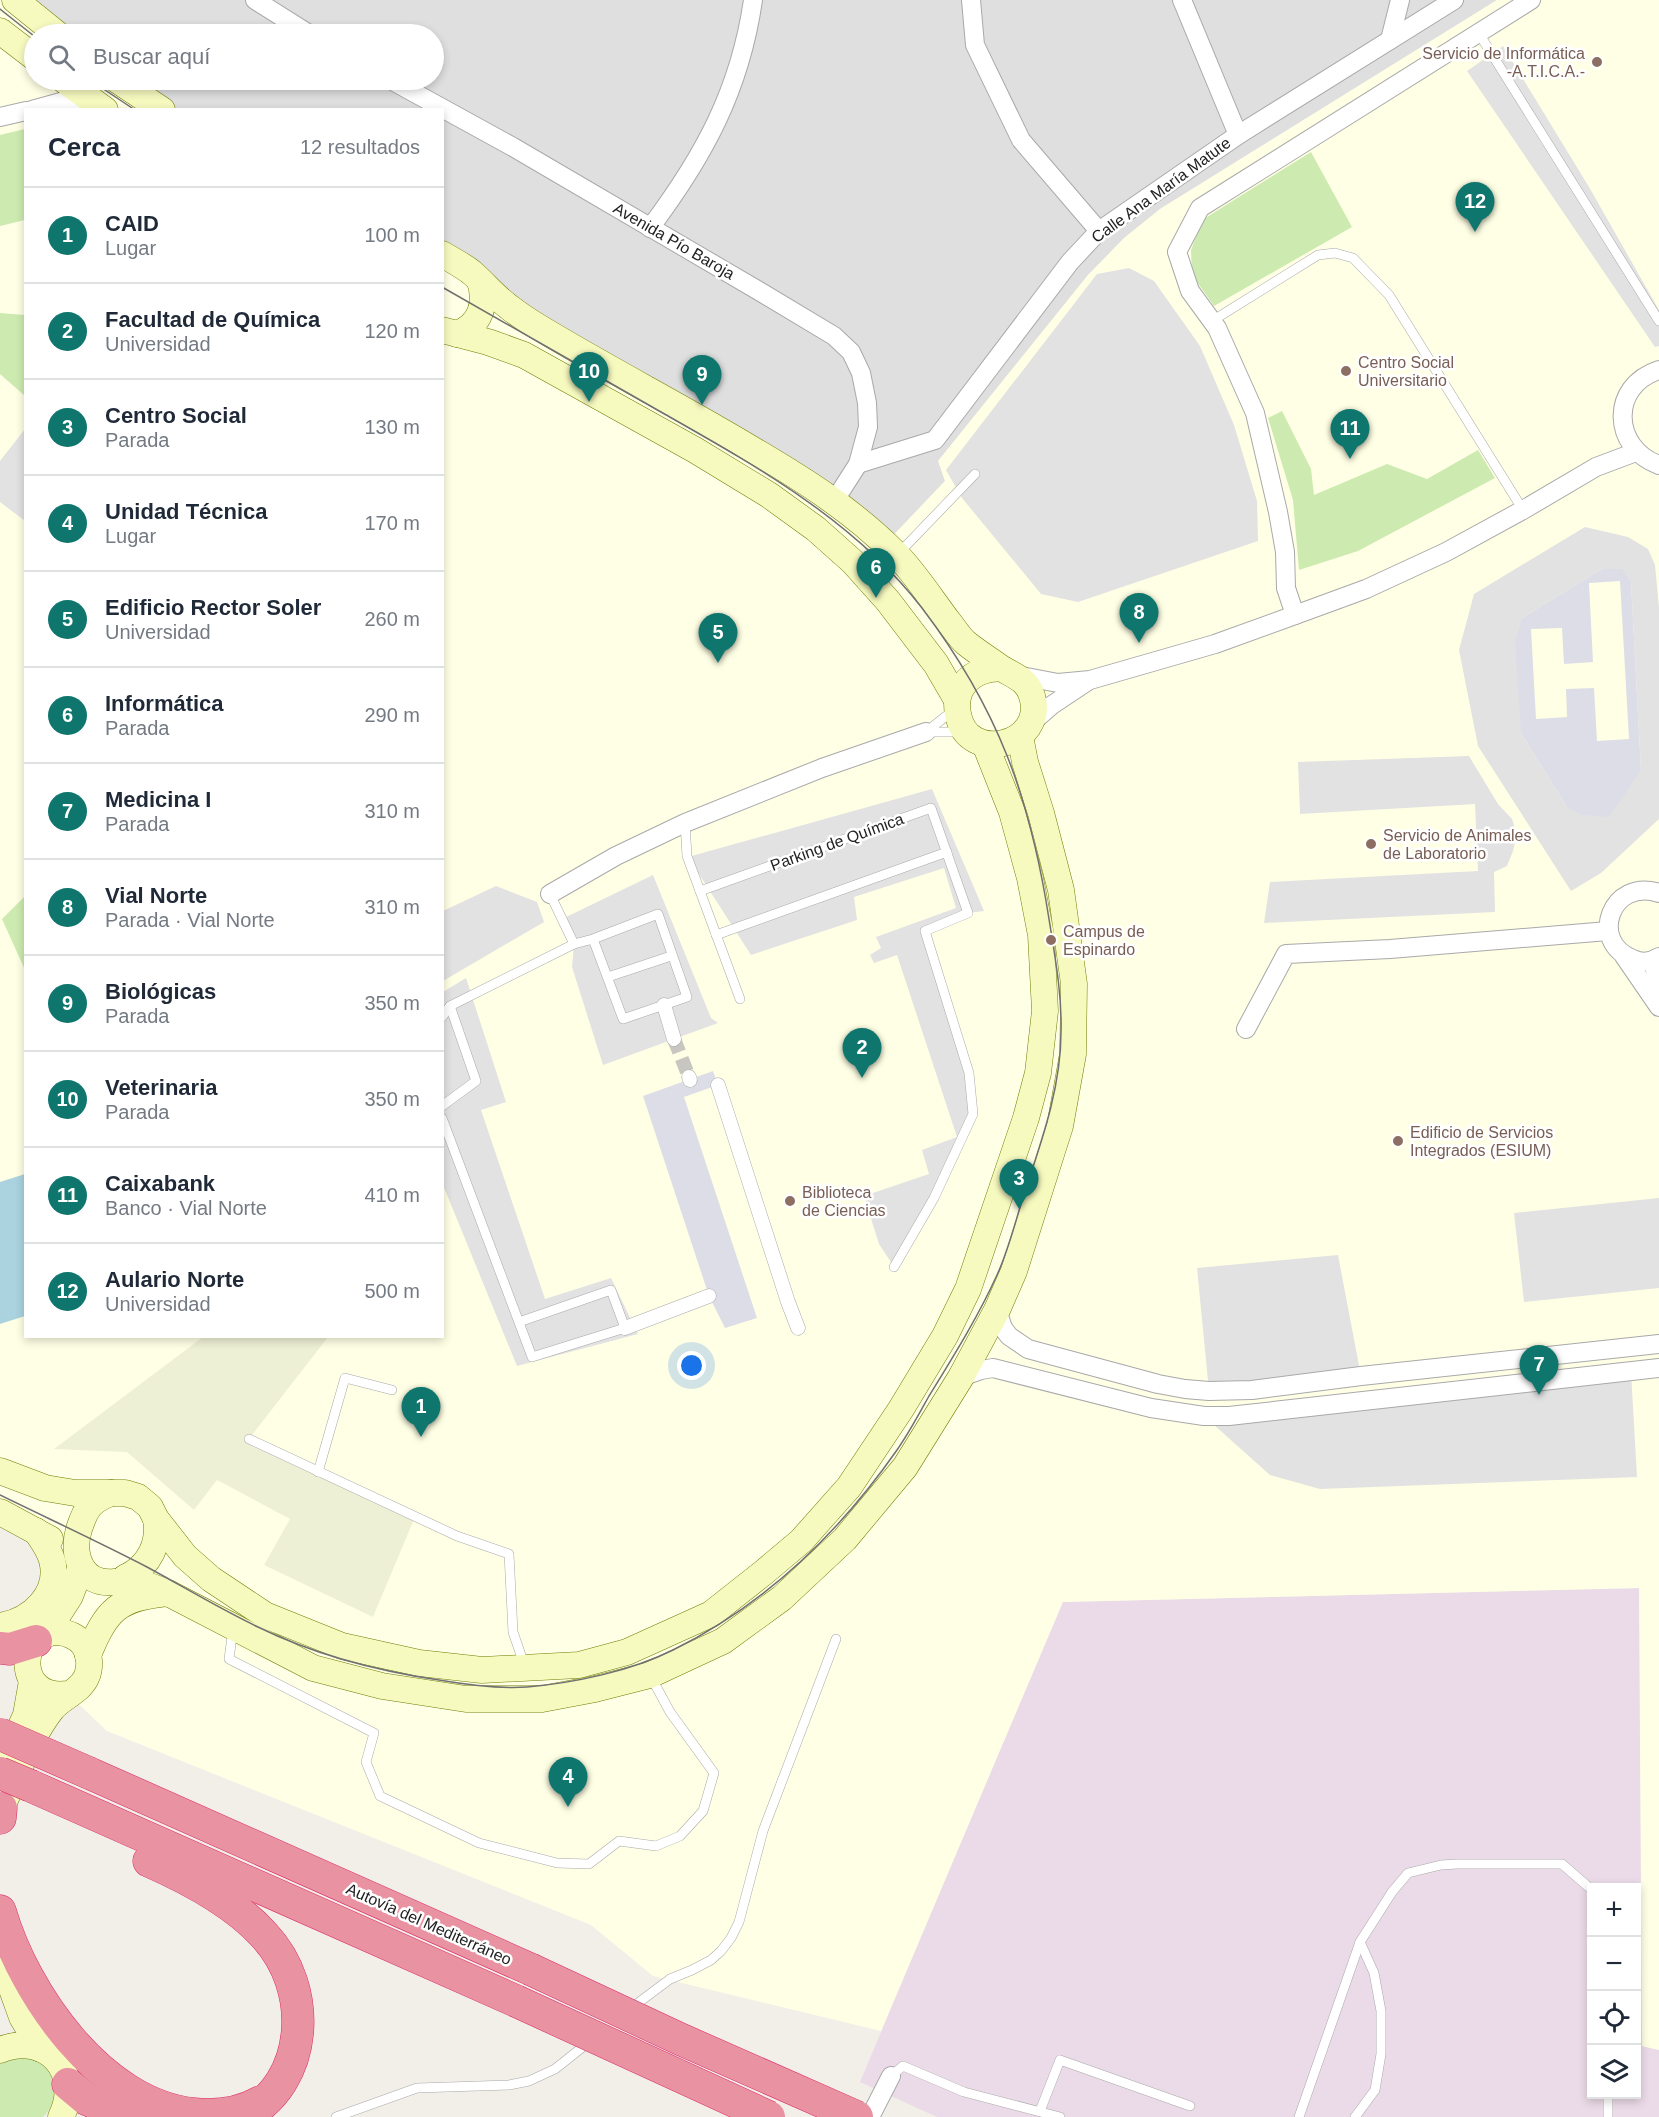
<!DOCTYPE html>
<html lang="es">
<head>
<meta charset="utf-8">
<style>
  :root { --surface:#fff; --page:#f6f6f7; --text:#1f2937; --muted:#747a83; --line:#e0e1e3; --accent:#0f766e }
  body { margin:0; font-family:Arial,sans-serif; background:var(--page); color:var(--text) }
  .controls { position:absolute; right:18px; bottom:18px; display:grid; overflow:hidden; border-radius:0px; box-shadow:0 3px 9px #0003 }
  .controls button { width:54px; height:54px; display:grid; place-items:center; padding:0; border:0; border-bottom:2px solid var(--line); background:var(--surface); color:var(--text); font:30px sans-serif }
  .you { position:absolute; left:692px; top:1366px; width:21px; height:21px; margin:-15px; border:4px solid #fff; border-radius:50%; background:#1a73e8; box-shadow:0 0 0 9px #1a73e833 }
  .badge { display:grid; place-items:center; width:39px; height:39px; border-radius:50%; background:var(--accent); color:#fff; font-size:20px; font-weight:700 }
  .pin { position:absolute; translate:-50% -50px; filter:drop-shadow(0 2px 3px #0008) }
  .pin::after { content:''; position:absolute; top:32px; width:21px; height:18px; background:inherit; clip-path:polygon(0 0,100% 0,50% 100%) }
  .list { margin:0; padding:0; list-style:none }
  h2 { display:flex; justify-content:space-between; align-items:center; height:78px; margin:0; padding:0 24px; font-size:26px }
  h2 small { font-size:20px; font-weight:400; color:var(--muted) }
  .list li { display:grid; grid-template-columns:39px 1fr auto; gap:18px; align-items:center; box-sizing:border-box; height:96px; padding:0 24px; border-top:2px solid var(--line) }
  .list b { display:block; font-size:22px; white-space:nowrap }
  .list p { margin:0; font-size:20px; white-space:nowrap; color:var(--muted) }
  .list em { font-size:20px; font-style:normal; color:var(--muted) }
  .icon { flex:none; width:33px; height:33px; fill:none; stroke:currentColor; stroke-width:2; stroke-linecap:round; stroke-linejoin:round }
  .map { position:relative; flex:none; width:1659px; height:2117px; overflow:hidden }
  .search { position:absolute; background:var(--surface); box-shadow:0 3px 9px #0003; left:24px; top:24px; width:420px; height:66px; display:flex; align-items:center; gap:15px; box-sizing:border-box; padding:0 21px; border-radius:33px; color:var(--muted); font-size:22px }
  .panel { position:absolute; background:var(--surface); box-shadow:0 3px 9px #0003; left:24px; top:108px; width:420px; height:1230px; border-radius:0px }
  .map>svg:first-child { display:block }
  .residential { fill:#e0dfdf }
  .industrial { fill:#ebdbe8; fill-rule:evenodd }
  .education { fill:#ffffe5 }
  .farmland { fill:#eef0d5 }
  .grass { fill:#cdebb0 }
  .parking { fill:#e2e2e2; fill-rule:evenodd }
  .plaza { fill:#dddde8; fill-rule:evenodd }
  .water { fill:#aad3df }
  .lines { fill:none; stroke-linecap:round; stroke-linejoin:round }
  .pedestrian-tunnel { stroke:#c8c6c1; stroke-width:14; stroke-dasharray:14 7; stroke-linecap:butt }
  .service-casing { stroke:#a9a9a9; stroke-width:10 }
  .pedestrian-casing { stroke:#a9a9a9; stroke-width:15 }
  .minor-casing { stroke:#a9a9a9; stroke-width:20 }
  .secondary-casing { stroke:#707d05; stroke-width:27 }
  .motorway-casing { stroke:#dc2a67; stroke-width:33 }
  .service { stroke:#fff; stroke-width:9 }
  .pedestrian { stroke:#fff; stroke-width:14 }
  .minor { stroke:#fff; stroke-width:18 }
  .secondary { stroke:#f7fabf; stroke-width:26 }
  .motorway { stroke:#e892a2; stroke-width:32 }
  .tram { stroke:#707070; stroke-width:1.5 }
  .motorway-bridge-casing { stroke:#dc2a67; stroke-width:33; stroke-linecap:butt }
  .motorway-bridge { stroke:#e892a2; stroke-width:32 }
  .education-dot { fill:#8d6e63; stroke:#fff; stroke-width:2 }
  .labels { text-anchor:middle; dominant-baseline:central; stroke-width:5; stroke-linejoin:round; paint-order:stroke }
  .education-label { font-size:16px; fill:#785e54; stroke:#fff; text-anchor:start }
  .street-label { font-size:16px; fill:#222; stroke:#fff }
</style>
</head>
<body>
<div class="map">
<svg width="1659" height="2117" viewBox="0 0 1659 2117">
  <rect width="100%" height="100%" fill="#f2efe9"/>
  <!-- residential -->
  <path class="residential" d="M15,0h1482l-337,209 -72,66 -149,186 6,20 -60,63 -442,-290 -1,-144 -280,-1 -44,-29h316v-46h-377z"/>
  <!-- industrial -->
  <path class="industrial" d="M1640,1588l2,458 17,4v67h-722l-77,-35 202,-480zM1592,1888h44v206h-44z"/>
  <!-- education -->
  <path class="education" d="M0,0h15l42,34h-23v46h83l45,29 -136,1v1226h416l1,-1082 442,290 60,-63 -7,-20 150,-186 36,-37 36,-29 337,-209h162v2050l-17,-4 -3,-458 -576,14 -182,429 -228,-55 -62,-51 -484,-194 -39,-37 -31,-7 -1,-46 16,-79 -52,-50z"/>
  <!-- farmland -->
  <path class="farmland" d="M203,1337h125l-79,102 166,78 -42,100 -109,-52 26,-46 -73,-39 -23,30 -67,-58 -73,-3z"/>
  <!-- grass -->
  <g class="grass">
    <path d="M25,129v91l-25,6v-91z"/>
    <path d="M1311,152l41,75 -138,79 -22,-31 -1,-25 11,-30z"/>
    <path d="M0,313l25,2v81l-25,-22z"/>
    <path d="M1282,411l29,58 3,26 73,-31 40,15 51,-29 17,28 -137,73 -59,19 -6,-70 -25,-82z"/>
    <path d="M25,896h1l-1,74 -23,-51z"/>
    <path d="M16,2056c8,2 18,2 24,5 20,12 19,42 3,56h-43v-53z"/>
  </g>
  <!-- parking -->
  <g class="parking">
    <path d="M1503,46l86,141 70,123v36l-4,1 -188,-276z"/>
    <path d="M1129,268l25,13 46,65 34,79 23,76 1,40 -180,61 -37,-8 -79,-96 -16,-28 151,-196z"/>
    <path d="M25,429v92l-25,-19v-41z"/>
    <path d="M1585,527l43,10 20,12 7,16 4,43v211l-58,54 -30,18 -93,-145 -19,-96 15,-56zM1602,569l29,13 10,188 -74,37 -46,-74 1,-115z"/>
    <path d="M1469,756l29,48 14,15 5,15 -4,17 -6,15 -13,6 1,40 -231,11 6,-41 208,-11 -3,-67 -175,10 -2,-52z"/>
    <path d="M932,789l52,122 -16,2 -43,18 44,142 4,41 -79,153 -15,-23 -15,-48 65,-22 -7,-24 35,-13 -60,-182 -23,8 -4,-8 11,-7 -5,-11 80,-29 -12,-40 -90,29 3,23 -106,35 -63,-98z"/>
    <path d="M653,875l58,143 7,5 -115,42 -31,-98 2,-23 -12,-25z"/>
    <path d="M496,886l41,16 7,20 -101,59v-70z"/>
    <path d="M466,978l40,124 -25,8 64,189 66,-21 27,56 -121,32 -74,-181v-193z"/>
    <path d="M1659,1198v90l-135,14 -10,-89z"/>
    <path d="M1338,1255l23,121 -152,15 -12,-123z"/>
    <path d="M1631,1372l6,105 -317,12 -50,-14 -66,-59z"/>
  </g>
  <!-- plaza -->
  <g class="plaza">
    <path d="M1602,569h20l9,13 10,188 -32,47 -27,-2 -15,-8 -46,-74 -6,-91 7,-24zM1620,581l9,158 -32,2 -3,-53 -28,1 1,28 -31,2 -5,-90 31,-1 2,36 29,-2 -4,-79z"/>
    <path d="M713,1071l5,14 -34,12 73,221 -32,10 -16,-32 -66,-200z"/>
  </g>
  <!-- water -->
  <path class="water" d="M25,1174v142l-25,8v-142z"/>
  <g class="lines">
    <!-- pedestrian-tunnel -->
    <path class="pedestrian-tunnel" d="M674,1039l15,38"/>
    <defs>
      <g id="service">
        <path d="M1478,32l181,289"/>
        <path d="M1212,321l106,-66 17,-2 18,5 36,37 134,215"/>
        <path d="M899,553l76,-79"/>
        <path d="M926,732h36"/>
        <path d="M926,732l29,-23"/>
        <path d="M685,823l2,33 53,143"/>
        <path d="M700,891l231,-83 37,105 -43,18 44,142 4,41 -39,84 -40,69"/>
        <path d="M716,935l231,-83"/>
        <path d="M574,944l19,-5 65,-25 29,83 -64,22 -30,-80"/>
        <path d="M608,977l63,-21"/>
        <path d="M442,1017l8,-11 124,-62 -24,-50"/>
        <path d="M442,1106l34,-25 -26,-75"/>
        <path d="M442,1118l90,239 93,-29 -14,-38 -92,32"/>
        <path d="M249,1439l208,97 52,18 4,78 11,32"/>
        <path d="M318,1472l27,-94 47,12"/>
        <path d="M233,1629l-4,30 145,74 -8,29 14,34 99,47 78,20 32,1 30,-23 37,5 24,-10 23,-25 11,-38 -44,-61 -19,-35"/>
        <path d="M630,2009l40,-30 22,-9 19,-10 10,-9 10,-13 8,-16 24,-91 73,-192"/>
        <path d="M891,2076l12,-10 61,26 96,25"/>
        <path d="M1608,2094v23"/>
        <path d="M1040,2111l20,-51 130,46"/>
        <path d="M336,2117l81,-29 92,-3 20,-4 26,-12 34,-27"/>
        <path d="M1299,2117l61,-175 32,-50 16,-19 33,-8 16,-1h105l30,26"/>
        <path d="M1355,2117l20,-27 6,-36v-43l-7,-38 -14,-31"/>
      </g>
      <g id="pedestrian">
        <path d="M664,1005l10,34"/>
        <path d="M689,1077l1,3"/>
        <path d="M718,1085l70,217 10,26"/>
        <path d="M625,1328l84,-32"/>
      </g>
      <g id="minor">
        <path d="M255,0l54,34"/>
        <path d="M971,0l4,45 46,95 78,91"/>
        <path d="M1182,0l56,135"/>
        <path d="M1390,40l10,-40"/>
        <path d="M391,80l122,67 246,144 75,45 17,16 10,21 6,30 1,24 -10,37 -23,36"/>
        <path d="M32,110l29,-8 30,-3"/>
        <path d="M0,117l26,-6"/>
        <path d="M650,228c54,-72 90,-138 103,-228"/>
        <path d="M1659,370c-50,16 -47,78 0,95"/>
        <path d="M858,464l77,-24 135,-178 29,-31 139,-96 216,-135"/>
        <path d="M1295,615l-9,-27 -1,-36 -7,-40 -23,-99 -38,-85 -27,-37 -13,-39 23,-44 331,-208"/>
        <path d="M1016,675l42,8 32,-3 125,-36 80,-29 71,-26 80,-37 77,-42 73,-43 40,-15"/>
        <path d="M1029,725l23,-20 36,-24"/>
        <path d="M1659,893c-48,-16 -71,49 -26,66 8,4 18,3 26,-2"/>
        <path d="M550,894l66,-38 69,-33 137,-55 104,-36"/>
        <path d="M1624,956l35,51"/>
        <path d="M1653,961l6,27"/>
        <path d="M1246,1029l40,-75 104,-5 218,-18"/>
        <path d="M997,1310l6,18 6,8 19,13 130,35 27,5 24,2 43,-1 109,-14 298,-32"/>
        <path d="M961,1377l20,-7 12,-2 158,40 53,8h25l430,-48"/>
        <path d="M870,2117l21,-41"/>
      </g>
      <g id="secondary">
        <path d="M15,0l42,34"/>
        <path d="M0,31l34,26"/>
        <path d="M64,80l41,30"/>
        <path d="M117,80l45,30"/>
        <path d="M442,254c10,6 20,11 29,18 13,11 24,25 38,35 10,8 21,15 31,21 71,43 144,80 215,123 51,30 98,60 141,103 19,19 36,46 52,67 6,7 11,16 18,22 11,9 24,17 35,25 13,8 26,11 31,28 15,49 -65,70 -74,18 -2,-11 -1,-22 7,-31 9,-11 25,-16 38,-14"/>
        <path d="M442,330l46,12 36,13 171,95 74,45 47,34 37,33 35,39 48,63 21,36"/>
        <path d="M457,334c24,-9 30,-31 23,-53"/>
        <path d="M0,1471l45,17 30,5h50l13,4 12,10 6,12 29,37 26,23 54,36 77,31 77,17 63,7 97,-5 48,-13 84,-38 52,-41 38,-32 48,-54 52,-78 44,-73 23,-47 58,-171 12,-45 7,-62 -4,-76 -11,-57 -18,-66 -27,-68"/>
        <path d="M111,1493c-21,8 -25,15 -32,36 -8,27 3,57 36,53 4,0 9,-3 12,-5 23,-12 33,-34 29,-58"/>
        <path d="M0,1512l50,27"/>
        <path d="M126,1577l42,16 145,75 69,18 84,13h76l53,-10 55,-14 73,-34 59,-43 63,-59 60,-72 56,-90 36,-67 17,-39 46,-145 13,-72 1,-70 -13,-94 -20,-77 -16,-51 -5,-26"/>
        <path d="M0,1626c31,-5 61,-32 52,-66 -3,-11 -10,-20 -16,-29"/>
        <path d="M45,1635l25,-39 11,-29"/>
        <path d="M88,1655c19,-46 30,-57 80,-62"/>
        <path d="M7,1757l19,-42 6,-34"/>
        <path d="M0,1810c17,-33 29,-72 52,-101 10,-12 27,-17 34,-31 5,-10 4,-25 -3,-34 -6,-7 -15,-11 -24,-12 -43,-1 -44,69 9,62"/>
        <path d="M0,1956l22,61 19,32"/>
        <path d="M0,2050c47,-19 83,23 61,67"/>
      </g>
      <g id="motorway">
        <path d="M0,1648l10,1 26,-8"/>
        <path d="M89,1773l441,196"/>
        <path d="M31,1786l485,215"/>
        <path d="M0,1818l1,-10"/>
        <path d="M149,1861c41,18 85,41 115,74 50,53 46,147 -21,182"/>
        <path d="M0,1911c24,83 101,194 194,203 23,2 47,-1 66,-12"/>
        <path d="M68,2084l18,15 43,18"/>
      </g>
    </defs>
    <!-- service casing -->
    <use href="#service" class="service-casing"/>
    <!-- pedestrian casing -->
    <use href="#pedestrian" class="pedestrian-casing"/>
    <!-- minor casing -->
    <use href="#minor" class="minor-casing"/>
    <!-- secondary casing -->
    <use href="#secondary" class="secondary-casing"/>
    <!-- motorway casing -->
    <use href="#motorway" class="motorway-casing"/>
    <!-- service -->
    <use href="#service" class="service"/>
    <!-- pedestrian -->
    <use href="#pedestrian" class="pedestrian"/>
    <!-- minor -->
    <use href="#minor" class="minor"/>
    <!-- secondary -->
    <use href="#secondary" class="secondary"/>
    <!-- motorway -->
    <use href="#motorway" class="motorway"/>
    <!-- tram -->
    <g class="tram">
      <path d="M0,9l34,27"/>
      <path d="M90,80l45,30"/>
      <path d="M0,1495c49,24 99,47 147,72 37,20 73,42 111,60 57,28 120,44 181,53 29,5 59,9 88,7 47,-4 104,-16 146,-37 91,-45 166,-117 224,-200 12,-17 22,-36 32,-54 24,-39 49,-79 68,-121 12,-26 19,-56 28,-84 17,-51 36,-104 36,-159 1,-38 -6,-75 -12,-113 -19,-122 -51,-211 -127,-311 -68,-88 -166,-142 -261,-196 -73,-42 -146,-83 -219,-125"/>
    </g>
    <defs>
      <g id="motorway-bridge">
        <path d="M0,1734l89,39"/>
        <path d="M0,1773l31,13"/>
        <path d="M530,1969l150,70 177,78"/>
        <path d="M516,2001l253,116"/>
      </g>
    </defs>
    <!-- motorway-bridge casing -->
    <use href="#motorway-bridge" class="motorway-bridge-casing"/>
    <!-- motorway-bridge -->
    <use href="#motorway-bridge" class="motorway-bridge"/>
  </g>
  <!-- markers -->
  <g class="education-dot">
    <circle cx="1597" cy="62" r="6"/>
    <circle cx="1346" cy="371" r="6"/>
    <circle cx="1371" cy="844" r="6"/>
    <circle cx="1051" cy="940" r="6"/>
    <circle cx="1398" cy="1141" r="6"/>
    <circle cx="790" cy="1201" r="6"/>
  </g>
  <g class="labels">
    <!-- education labels -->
    <g class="education-label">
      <text x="1585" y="53" text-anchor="end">Servicio de Informática<tspan x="1585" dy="18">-A.T.I.C.A.-</tspan></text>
      <text x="1358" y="362">Centro Social<tspan x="1358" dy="18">Universitario</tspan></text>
      <text x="1383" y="835">Servicio de Animales<tspan x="1383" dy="18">de Laboratorio</tspan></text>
      <text x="1063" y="931">Campus de<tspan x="1063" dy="18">Espinardo</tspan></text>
      <text x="1410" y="1132">Edificio de Servicios<tspan x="1410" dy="18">Integrados (ESIUM)</tspan></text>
      <text x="802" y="1192">Biblioteca<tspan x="802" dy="18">de Ciencias</tspan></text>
    </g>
    <!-- street labels -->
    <g class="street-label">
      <text transform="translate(1161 190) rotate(-36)">Calle Ana María Matute</text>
      <text transform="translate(674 241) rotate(30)">Avenida Pío Baroja</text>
      <text transform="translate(837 842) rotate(-20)">Parking de Química</text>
      <text transform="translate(429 1924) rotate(24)">Autovía del Mediterráneo</text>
    </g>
  </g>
</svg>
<div class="controls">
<button>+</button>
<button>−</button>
<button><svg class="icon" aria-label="locate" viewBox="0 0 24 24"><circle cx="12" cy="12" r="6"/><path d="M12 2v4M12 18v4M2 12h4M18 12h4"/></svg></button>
<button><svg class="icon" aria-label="layers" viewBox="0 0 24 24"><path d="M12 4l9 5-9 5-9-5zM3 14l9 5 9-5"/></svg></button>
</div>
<div class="you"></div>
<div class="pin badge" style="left:421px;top:1437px">1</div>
<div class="pin badge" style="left:862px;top:1078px">2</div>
<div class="pin badge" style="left:1019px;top:1209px">3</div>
<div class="pin badge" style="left:568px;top:1807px">4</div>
<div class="pin badge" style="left:718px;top:663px">5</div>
<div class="pin badge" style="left:876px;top:598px">6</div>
<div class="pin badge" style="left:1539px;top:1395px">7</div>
<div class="pin badge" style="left:1139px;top:643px">8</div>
<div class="pin badge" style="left:702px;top:405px">9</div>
<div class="pin badge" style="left:589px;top:402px">10</div>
<div class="pin badge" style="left:1350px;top:459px">11</div>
<div class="pin badge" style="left:1475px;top:232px">12</div>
<div class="search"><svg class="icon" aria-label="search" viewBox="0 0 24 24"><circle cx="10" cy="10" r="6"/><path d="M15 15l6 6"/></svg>Buscar aquí</div>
<section class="panel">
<h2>Cerca<small>12 resultados</small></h2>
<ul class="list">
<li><span class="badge">1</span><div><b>CAID</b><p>Lugar</p></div><em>100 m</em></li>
<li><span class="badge">2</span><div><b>Facultad de Química</b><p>Universidad</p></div><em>120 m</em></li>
<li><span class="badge">3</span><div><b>Centro Social</b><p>Parada</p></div><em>130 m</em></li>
<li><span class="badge">4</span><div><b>Unidad Técnica</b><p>Lugar</p></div><em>170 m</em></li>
<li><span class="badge">5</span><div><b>Edificio Rector Soler</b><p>Universidad</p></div><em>260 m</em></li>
<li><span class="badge">6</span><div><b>Informática</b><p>Parada</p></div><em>290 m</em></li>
<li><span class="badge">7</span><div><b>Medicina I</b><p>Parada</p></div><em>310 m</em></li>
<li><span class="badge">8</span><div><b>Vial Norte</b><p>Parada · Vial Norte</p></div><em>310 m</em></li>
<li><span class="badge">9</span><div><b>Biológicas</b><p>Parada</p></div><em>350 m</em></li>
<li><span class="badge">10</span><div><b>Veterinaria</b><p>Parada</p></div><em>350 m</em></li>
<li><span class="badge">11</span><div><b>Caixabank</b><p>Banco · Vial Norte</p></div><em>410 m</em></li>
<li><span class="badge">12</span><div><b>Aulario Norte</b><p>Universidad</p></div><em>500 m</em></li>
</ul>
</section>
</div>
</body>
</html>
